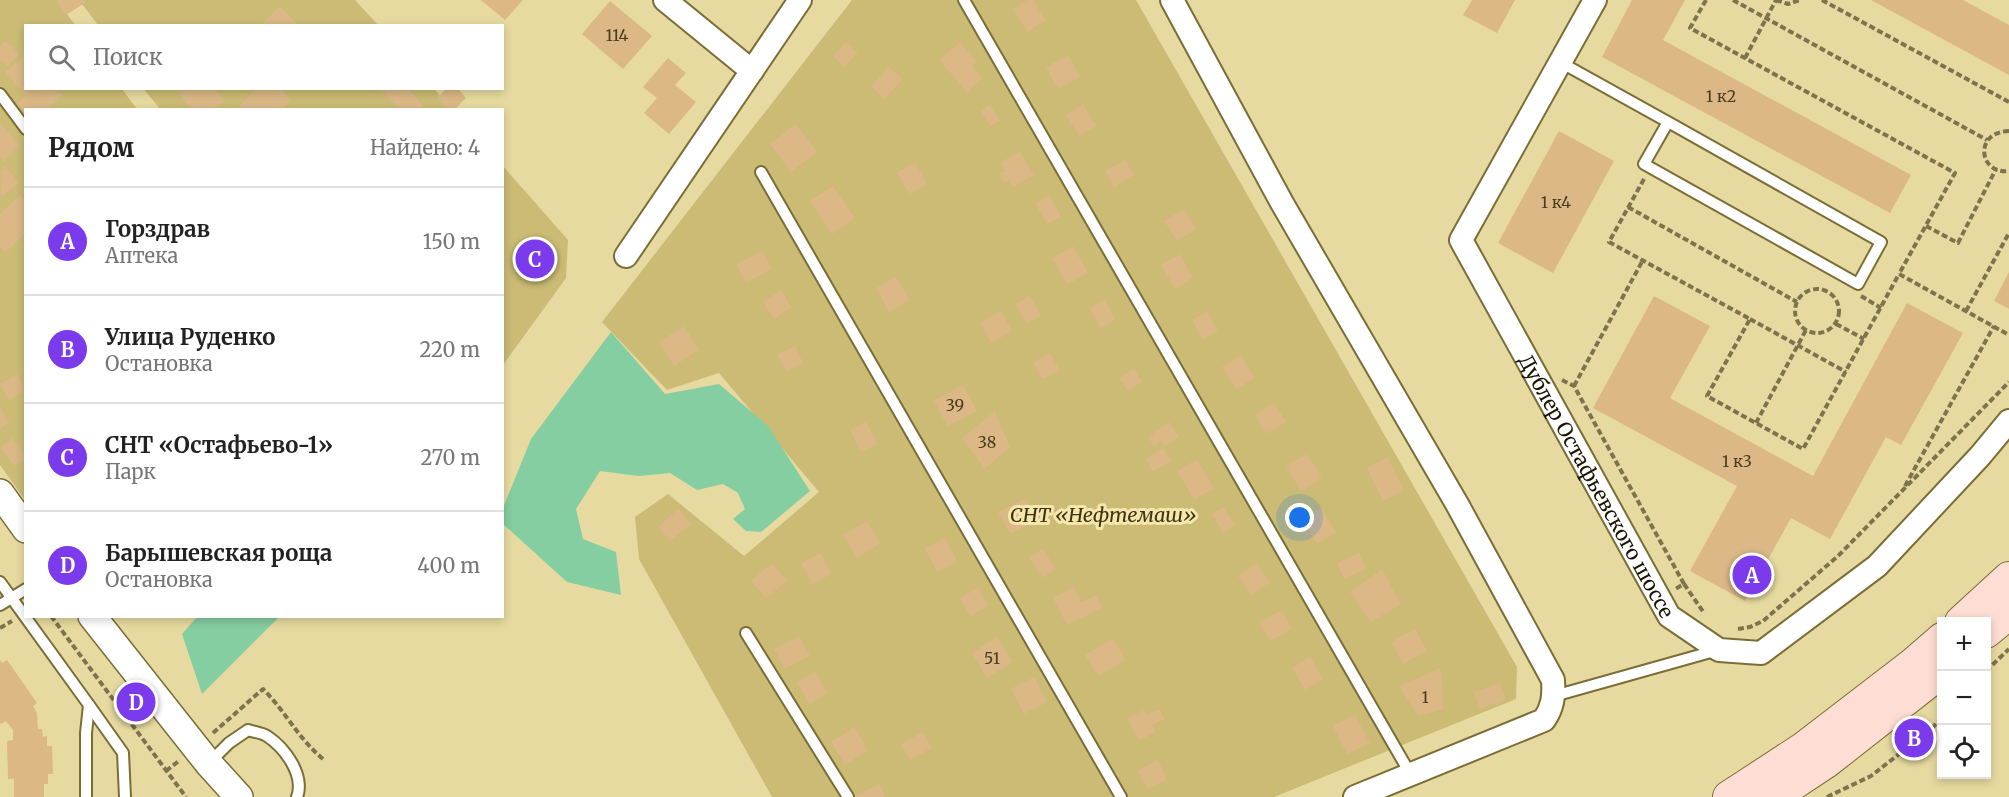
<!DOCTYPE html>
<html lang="ru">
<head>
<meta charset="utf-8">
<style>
  :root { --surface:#fff; --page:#f2f2f2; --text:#222; --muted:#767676; --line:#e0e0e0; --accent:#7c3aed }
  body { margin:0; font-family:Merriweather,serif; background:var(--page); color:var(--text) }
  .controls { position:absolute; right:18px; bottom:18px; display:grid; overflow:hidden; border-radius:0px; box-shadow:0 3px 9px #0003 }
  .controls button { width:54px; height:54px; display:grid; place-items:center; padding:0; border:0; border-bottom:2px solid var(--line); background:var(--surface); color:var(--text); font:30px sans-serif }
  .you { position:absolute; left:1300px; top:518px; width:21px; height:21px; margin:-15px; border:4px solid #fff; border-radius:50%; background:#1a73e8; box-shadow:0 0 0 9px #1a73e833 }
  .badge { display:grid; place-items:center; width:39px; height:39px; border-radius:50%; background:var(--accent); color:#fff; font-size:20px; font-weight:700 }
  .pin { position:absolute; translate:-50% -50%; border:3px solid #fff; box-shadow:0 2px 6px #0006 }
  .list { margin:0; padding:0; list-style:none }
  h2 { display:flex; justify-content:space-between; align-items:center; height:78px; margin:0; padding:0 24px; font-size:26px }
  h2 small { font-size:20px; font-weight:400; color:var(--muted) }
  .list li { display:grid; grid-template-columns:39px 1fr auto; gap:18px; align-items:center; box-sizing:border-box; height:108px; padding:0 24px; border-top:2px solid var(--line) }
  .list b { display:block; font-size:22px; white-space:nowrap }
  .list p { margin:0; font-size:20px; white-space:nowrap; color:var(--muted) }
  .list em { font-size:20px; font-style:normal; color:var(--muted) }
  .icon { flex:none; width:33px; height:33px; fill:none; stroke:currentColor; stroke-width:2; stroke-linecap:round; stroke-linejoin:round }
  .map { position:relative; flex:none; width:2009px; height:797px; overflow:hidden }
  .search { position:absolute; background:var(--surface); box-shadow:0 3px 9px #0003; left:24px; top:24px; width:480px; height:66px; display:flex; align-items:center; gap:15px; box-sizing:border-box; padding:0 21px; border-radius:0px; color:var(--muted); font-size:22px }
  .panel { position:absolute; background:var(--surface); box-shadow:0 3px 9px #0003; left:24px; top:108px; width:480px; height:510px; border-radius:0px }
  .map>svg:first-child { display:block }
  .green { fill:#cbbb74 }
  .water { fill:#85cea1 }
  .building { fill:#dbb886 }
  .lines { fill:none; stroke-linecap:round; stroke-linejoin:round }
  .service-casing { stroke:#7a6d36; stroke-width:14 }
  .minor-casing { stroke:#7a6d36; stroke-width:26 }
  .tertiary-casing { stroke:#7a6d36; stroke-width:30 }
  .secondary-casing { stroke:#7a6d36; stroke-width:34 }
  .path { stroke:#7d744e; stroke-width:4; stroke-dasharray:6 3; stroke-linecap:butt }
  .service { stroke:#fff; stroke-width:10 }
  .minor { stroke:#fff; stroke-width:22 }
  .tertiary { stroke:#fff; stroke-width:27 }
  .secondary { stroke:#fdddd4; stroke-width:32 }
  .labels { text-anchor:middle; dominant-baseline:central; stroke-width:6; stroke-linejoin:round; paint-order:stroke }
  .number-label { font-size:16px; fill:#493c22 }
  .street-label { font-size:20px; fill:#181300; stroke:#f5e7ac }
  .park-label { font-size:20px; font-style:italic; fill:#3c3413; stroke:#f5e7ac }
</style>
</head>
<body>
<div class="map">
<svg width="2009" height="797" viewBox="0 0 2009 797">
  <rect width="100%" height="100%" fill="#e7daa0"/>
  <!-- green -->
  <g class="green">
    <path d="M0,0h57l18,25 -49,1v62l96,1 15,20 -111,1 -1,390 -25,-35z"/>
    <path d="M79,0h276l23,25h-280z"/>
    <path d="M852,0h284l381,667 -1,32 -242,98h-502l-133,-238 -4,-42 33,-23 76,62 75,-64 -100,-119 -52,17 -65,-68z"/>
    <path d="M144,89h290l18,20h-292z"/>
    <path d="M503,166l65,74 -2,38 -63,87z"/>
  </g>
  <!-- water -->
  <g class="water">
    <path d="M611,332l54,62 54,-10 49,42 42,65 -49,41 -15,-1 -13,-12 12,-10 -7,-16 -15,-9 -26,6 -27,-17 -31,3 -39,-5 -24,38 7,30 33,13 5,43 -54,-13 -65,-59 1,-15 28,-69z"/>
    <path d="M197,617v-1l82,1 -77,77 -20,-60z"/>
  </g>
  <!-- building -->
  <g class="building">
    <path d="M56,0h28l2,2 -20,13z"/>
    <path d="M481,0h42l-18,20z"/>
    <path d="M1027,0h6l13,20 -18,12 -15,-22z"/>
    <path d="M1472,0h43l-18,33 -34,-18z"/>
    <path d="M1632,0h53l-22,40 248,135 -21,38 -288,-156z"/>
    <path d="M1871,0h92l46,25v50z"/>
    <path d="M610,1l42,35 -29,33 -41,-35z"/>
    <path d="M280,6l19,20h-34l-2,-3z"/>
    <path d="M5,41l14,13 -12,12 -7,-6v-14z"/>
    <path d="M846,42l12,11 -14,14 -11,-11z"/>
    <path d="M960,42l17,20 -5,4 10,12 -15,14 -28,-32z"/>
    <path d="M26,55v33h30l6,7 -17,15h-19v3l-9,-10 9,-7 -21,-24z"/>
    <path d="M1069,55l11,22 -22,12 -12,-22z"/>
    <path d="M668,58l18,15 -11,12 21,17 -27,32 -25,-21 13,-15 -14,-11z"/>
    <path d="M889,67l14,12 -19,20 -13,-13z"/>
    <path d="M183,88h32l9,13 -12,9h-20l-14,-18z"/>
    <path d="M256,88h25l9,12 -8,10h-43l-1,-2z"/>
    <path d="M379,88h29l17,20 -24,2z"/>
    <path d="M447,88h10l9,10 -12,12h-6l-11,-12z"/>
    <path d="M1083,104l13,22 -17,10 -13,-21z"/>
    <path d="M990,105l10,16 -10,5 -9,-15z"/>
    <path d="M0,122l20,24 -17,16 -3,-4z"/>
    <path d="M796,124l21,28 -26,20 -21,-28z"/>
    <path d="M1559,131l55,30 -61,112 -55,-30z"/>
    <path d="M1020,152l14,23 -21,12 -4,-7 -5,3 -5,-9 6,-3 -4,-9z"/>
    <path d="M1125,160l9,15 -20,12 -9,-16z"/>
    <path d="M915,162l12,22 -17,10 -13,-21z"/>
    <path d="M5,166l14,17 -18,14 -1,-27z"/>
    <path d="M833,186l22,32 -23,16 -22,-33z"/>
    <path d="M20,195l6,6v32l-21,20 -5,-6v-33z"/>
    <path d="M1049,195l12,21 -14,8 -12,-21z"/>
    <path d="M1184,209l13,20 -20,12 -13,-20z"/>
    <path d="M1073,246l15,27 -21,12 -15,-27z"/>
    <path d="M763,251l9,18 -26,13 -10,-18z"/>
    <path d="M1180,254l13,24 -18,11 -14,-24z"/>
    <path d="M2009,272v37l-15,-8z"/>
    <path d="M896,277l14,23 -21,12 -13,-24z"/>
    <path d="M781,290l10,17 -17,12 -11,-17z"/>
    <path d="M1030,296l11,20 -15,8 -11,-20z"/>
    <path d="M1654,296l56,30 -40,72 143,78 94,-173 56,30 -62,112 -15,-8 -56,102 -39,-21 -46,83 -55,-30 47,-85 -144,-78z"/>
    <path d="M1105,300l10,20 -15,8 -10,-20z"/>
    <path d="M1001,311l11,20 -21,12 -11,-20z"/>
    <path d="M1207,311l11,20 -15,9 -11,-20z"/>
    <path d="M684,326l15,24 -25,16 -15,-24z"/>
    <path d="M795,346l8,17 -17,9 -9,-18z"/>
    <path d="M1050,353l10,17 -18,9 -9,-16z"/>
    <path d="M1241,355l14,23 -19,11 -14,-22z"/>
    <path d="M1134,369l8,13 -14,9 -9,-13z"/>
    <path d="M17,374l9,16 -17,10 -9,-16z"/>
    <path d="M963,385l14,26 -30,15 -13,-26z"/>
    <path d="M1274,403l12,19 -20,12 -11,-19z"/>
    <path d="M0,407l10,15 -10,7z"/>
    <path d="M995,411l15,36 -25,22 -23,-31z"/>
    <path d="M866,422l12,22 -17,8 -11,-22z"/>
    <path d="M1169,422l10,15 -14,9 -4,-5 -7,5 -6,-9z"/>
    <path d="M12,438l14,17v3l-11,8 -15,-18z"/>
    <path d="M1164,448l7,13 -18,10 -7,-13z"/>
    <path d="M1307,454l15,24 -21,13 -15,-25z"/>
    <path d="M1388,457l16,34 -21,10 -16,-33z"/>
    <path d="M1197,459l17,29 -20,12 -17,-29z"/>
    <path d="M1026,498l11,23 -27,13 -12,-22z"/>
    <path d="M1223,507l12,18 -12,8 -11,-19z"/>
    <path d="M1321,508l15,24 -19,12 -15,-24z"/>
    <path d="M678,509l13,15 -21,17 -12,-14z"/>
    <path d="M867,521l14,22 -24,15 -14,-23z"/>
    <path d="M945,538l13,24 -21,10 -12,-24z"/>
    <path d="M1043,549l13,20 -14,9 -13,-21z"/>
    <path d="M821,553l10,21 -19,10 -11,-21z"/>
    <path d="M1359,553l7,16 -22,10 -7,-16z"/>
    <path d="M772,563l15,18 -21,17 -15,-17z"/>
    <path d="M1257,563l13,19 -19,13 -13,-19z"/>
    <path d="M1382,569l19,35 -30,18 -21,-30z"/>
    <path d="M1074,587l7,15 15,-7 6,13 -35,17 -14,-27z"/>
    <path d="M978,588l11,18 -19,10 -10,-18z"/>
    <path d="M1282,610l10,19 -22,12 -11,-19z"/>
    <path d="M1415,629l12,22 -24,13 -12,-22z"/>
    <path d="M799,636l11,20 -25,13 -11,-20z"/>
    <path d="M997,637l16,25 -26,16 -15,-25z"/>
    <path d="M1113,639l13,21 -28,16 -13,-21z"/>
    <path d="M1310,657l13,22 -18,11 -13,-22z"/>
    <path d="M0,660l2,3 5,-3 30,43 -4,3 4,7 1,16h4l1,8 4,-1v10h5l1,28h-5v10h-4v13h-30v-18h-6l-1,-38 6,-1v-10l-7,-9 -5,3 -1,-1z"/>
    <path d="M1440,668l4,41 -26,7 -19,-30z"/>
    <path d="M815,672l13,21 -18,11 -13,-22z"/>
    <path d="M1034,677l13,25 -23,12 -13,-25z"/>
    <path d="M1500,683l6,17 -26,9 -6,-17z"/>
    <path d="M1159,709l6,10 -13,6 3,7 -16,9 -12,-23 17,-8 3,5z"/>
    <path d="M1355,715l15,28 -23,11 -14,-28z"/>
    <path d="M854,727l14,23 -23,15 -14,-23z"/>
    <path d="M923,732l9,16 -22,12 -9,-16z"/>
    <path d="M1158,760l9,19 -20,10 -9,-19z"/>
    <path d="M879,784l6,13h-32z"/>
  </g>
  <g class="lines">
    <defs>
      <g id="service">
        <path d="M964,0l447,775"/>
        <path d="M1560,62l108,60 -24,42 214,120 23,-42 -213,-120"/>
        <path d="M0,94l26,35"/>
        <path d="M761,172l360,625"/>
        <path d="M0,582l89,123 -3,28v64"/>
        <path d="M0,605l26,-16"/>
        <path d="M746,633l102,164"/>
        <path d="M1554,696l164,-46"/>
        <path d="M89,705l34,48 2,44"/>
        <path d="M209,763l20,-20 19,-13c6,2 14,3 19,6 18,12 38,39 30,61"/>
      </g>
      <g id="minor">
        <path d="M665,0l87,71"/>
        <path d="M1172,0l110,203 175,301 96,176c1,16 0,27 -9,40l-189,77"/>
        <path id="s1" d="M1595,0l-134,240 208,376 50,34 42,3 116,-87 103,-110 29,-35"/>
        <path d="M626,256l174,-256"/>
      </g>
      <g id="tertiary">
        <path d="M0,493l26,36"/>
        <path d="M92,616l117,148 30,33"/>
      </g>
      <g id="secondary">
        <path d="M1961,622l48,-44"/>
        <path d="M1986,632l23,-19"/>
        <path d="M1729,797l75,-49 108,-83 30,-26"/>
        <path d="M1773,797l53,-35 116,-91"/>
      </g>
    </defs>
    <!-- service casing -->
    <use href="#service" class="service-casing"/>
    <!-- minor casing -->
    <use href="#minor" class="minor-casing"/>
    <!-- tertiary casing -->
    <use href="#tertiary" class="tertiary-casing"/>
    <!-- secondary casing -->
    <use href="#secondary" class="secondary-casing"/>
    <!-- path -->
    <g class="path">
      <path d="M1706,0l-16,28 265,145 -56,101 110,61"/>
      <path d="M1733,0l254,140"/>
      <path d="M1776,0l12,4 12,-4"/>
      <path d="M1822,0l187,102"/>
      <path d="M1745,58l31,-58"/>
      <path d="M2009,131c-36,1 -30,44 0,40"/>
      <path d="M1644,179l-35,63 141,77 -43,77 96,53 96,-175"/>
      <path d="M1628,207l169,95"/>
      <path d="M1926,226l32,17 38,-74"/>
      <circle cx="1817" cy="311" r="22"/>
      <path d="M1861,296l20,12"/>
      <path d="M1966,311l43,-78"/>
      <path d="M1750,319l96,53"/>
      <path d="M1836,324l28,15"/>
      <path d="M1562,380l12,6 110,198 -9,5"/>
      <path d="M1574,386l69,-126"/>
      <path d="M1756,423l50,-93"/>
      <path d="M1905,486l89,-160"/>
      <path d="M1684,584l20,29"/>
      <path d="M51,616l135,181"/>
      <path d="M0,628l12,-7"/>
      <path d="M1738,629l12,-2 13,-6 75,-65 171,-174"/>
      <path d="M1986,671l23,-22"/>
      <path d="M213,733l50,-44c23,23 34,48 60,70"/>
      <path d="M166,771l14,-11"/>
      <path d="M1827,797l44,-21 60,-47 11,-11"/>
    </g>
    <!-- service -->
    <use href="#service" class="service"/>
    <!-- minor -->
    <use href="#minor" class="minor"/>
    <!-- tertiary -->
    <use href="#tertiary" class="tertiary"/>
    <!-- secondary -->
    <use href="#secondary" class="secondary"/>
  </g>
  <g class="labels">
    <!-- number labels -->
    <g class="number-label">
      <text x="617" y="35">114</text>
      <text x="1721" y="96">1 к2</text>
      <text x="1556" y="202">1 к4</text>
      <text x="955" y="405">39</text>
      <text x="987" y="442">38</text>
      <text x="1737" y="461">1 к3</text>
      <text x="992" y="658">51</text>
      <text x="1425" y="697">1</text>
    </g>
    <!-- street labels -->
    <g class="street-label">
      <text stroke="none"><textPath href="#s1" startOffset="556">Дублер Остафьевского шоссе</textPath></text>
    </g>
    <!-- park labels -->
    <g class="park-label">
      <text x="1103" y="514">СНТ «Нефтемаш»</text>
    </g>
  </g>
</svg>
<div class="controls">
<button>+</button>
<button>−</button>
<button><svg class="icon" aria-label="locate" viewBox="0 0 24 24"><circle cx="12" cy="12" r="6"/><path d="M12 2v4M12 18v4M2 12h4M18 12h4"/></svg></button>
</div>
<div class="you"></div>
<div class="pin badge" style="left:1752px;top:575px">A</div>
<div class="pin badge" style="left:1914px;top:738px">B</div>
<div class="pin badge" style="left:535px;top:259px">C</div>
<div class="pin badge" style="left:136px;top:702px">D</div>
<div class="search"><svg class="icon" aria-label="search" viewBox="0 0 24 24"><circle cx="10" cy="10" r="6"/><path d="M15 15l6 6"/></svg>Поиск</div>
<section class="panel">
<h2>Рядом<small>Найдено: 4</small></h2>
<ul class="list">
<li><span class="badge">A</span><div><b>Горздрав</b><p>Аптека</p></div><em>150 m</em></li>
<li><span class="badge">B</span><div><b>Улица Руденко</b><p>Остановка</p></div><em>220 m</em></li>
<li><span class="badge">C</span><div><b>СНТ «Остафьево-1»</b><p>Парк</p></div><em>270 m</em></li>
<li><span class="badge">D</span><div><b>Барышевская роща</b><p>Остановка</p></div><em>400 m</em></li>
</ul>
</section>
</div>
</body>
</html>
